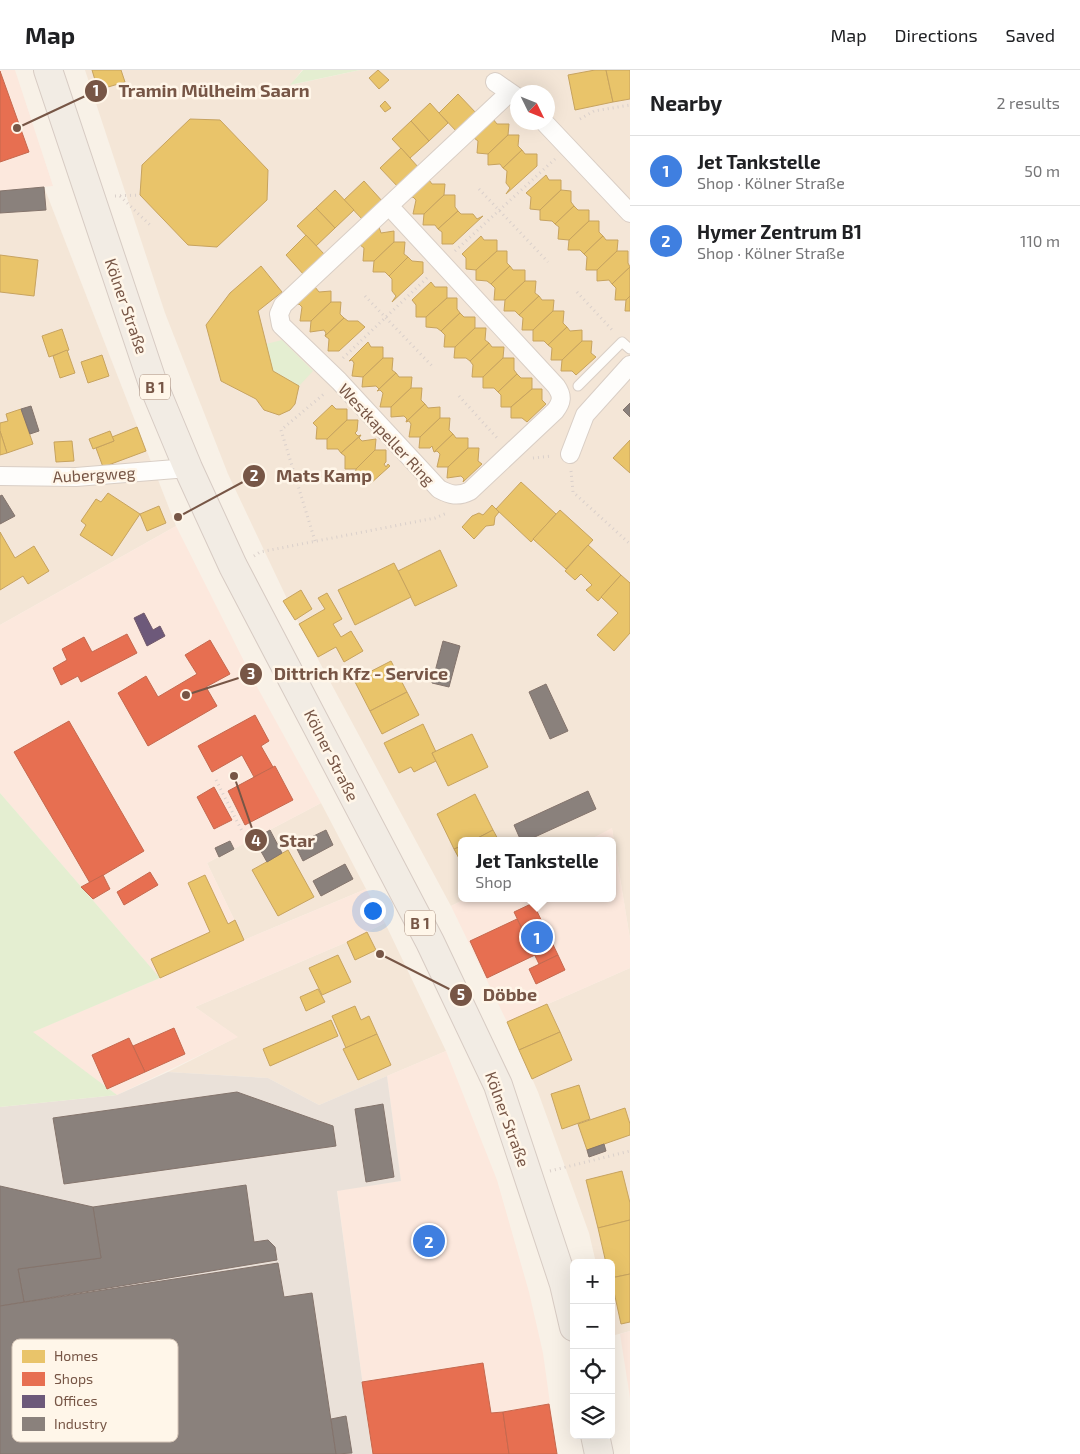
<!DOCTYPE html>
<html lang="en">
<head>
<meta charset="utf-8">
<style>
  :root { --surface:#fff; --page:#f6f6f6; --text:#202124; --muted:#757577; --line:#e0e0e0; --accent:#a48c7e }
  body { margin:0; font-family:"Exo 2",sans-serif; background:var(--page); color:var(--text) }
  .controls { position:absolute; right:15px; bottom:15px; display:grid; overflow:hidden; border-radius:8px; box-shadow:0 5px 20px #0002 }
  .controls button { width:45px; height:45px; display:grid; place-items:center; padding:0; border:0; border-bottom:1px solid var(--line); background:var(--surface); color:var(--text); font:25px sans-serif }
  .compass { position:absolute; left:510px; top:15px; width:45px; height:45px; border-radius:50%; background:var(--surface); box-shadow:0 5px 20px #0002; rotate:133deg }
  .you { position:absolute; left:372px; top:840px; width:18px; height:18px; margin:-12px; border:4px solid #fff; border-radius:50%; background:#1a73e8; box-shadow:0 0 0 8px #1a73e833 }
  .badge { display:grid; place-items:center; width:32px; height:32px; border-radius:50%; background:var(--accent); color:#fff; font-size:16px; font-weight:700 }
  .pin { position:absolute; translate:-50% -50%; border:2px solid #fff; box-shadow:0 1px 5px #0006 }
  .popup { position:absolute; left:458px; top:767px; width:158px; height:65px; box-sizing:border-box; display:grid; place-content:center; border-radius:8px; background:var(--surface); filter:drop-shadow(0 1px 4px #0005); font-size:16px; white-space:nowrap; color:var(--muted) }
  .popup b { font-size:19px; color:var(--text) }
  .popup::after { content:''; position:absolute; left:50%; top:100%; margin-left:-10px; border:10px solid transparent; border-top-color:var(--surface) }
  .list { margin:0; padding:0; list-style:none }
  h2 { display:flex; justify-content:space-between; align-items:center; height:65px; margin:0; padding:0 20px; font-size:21px }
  h2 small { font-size:16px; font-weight:400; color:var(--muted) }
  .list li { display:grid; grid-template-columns:32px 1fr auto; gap:15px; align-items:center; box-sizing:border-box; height:70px; padding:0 20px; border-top:1px solid var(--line) }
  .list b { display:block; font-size:19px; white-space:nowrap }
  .list p { margin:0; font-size:16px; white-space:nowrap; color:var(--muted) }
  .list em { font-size:16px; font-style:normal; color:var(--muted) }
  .icon { flex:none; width:28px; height:28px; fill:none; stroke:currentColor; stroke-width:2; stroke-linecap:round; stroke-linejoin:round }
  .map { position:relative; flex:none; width:630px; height:1384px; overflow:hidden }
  header { display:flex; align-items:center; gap:30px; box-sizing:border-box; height:70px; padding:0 25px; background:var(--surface); border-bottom:1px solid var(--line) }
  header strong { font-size:24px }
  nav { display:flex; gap:28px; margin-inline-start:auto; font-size:18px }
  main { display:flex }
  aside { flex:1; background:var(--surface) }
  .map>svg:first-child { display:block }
  .residential { fill:#f4e6d7; fill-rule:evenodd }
  .commercial { fill:#fce8dd }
  .industrial { fill:#eae1d9 }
  .green { fill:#e4eed1 }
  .homes { fill:#e9c46a; stroke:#c7a35f }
  .shops { fill:#e76f51; stroke:#c5684e }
  .offices { fill:#6d597a; stroke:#70586a }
  .industry { fill:#8a817c; stroke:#84746c }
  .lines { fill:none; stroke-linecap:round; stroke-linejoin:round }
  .service-casing { stroke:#d9cec5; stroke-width:11 }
  .minor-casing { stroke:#d9cec5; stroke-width:20 }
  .primary-casing { stroke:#d7cbc3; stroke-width:30 }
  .path { stroke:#dad0cb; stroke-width:3; stroke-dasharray:1 4; stroke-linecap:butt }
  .service { stroke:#fefdfb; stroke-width:9 }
  .minor { stroke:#fefdfb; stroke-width:18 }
  .primary { stroke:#f2ece4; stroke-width:28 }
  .labels { text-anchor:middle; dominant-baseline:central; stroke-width:5; stroke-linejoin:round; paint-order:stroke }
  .shield { fill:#fff6e9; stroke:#a08677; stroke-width:1 }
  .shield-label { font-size:15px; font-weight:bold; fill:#775646 }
  .street-label { font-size:16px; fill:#775646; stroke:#fff6e9 }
  .key { fill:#fff6e9; stroke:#d6c6b8; stroke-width:1 }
  .key-label { font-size:14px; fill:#775646 }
  .leader { fill:none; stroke:#775646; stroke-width:2 }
  .callout-dot { fill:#775646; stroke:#fff6e9; stroke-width:2 }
  .mark-label { font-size:15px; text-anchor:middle; font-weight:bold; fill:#fff }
  .callout-label { font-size:18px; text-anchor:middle; font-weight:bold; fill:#775646; stroke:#fff6e9; stroke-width:5; stroke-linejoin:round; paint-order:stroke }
</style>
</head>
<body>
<header>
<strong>Map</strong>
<nav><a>Map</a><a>Directions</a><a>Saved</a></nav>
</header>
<main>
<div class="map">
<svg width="630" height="1384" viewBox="0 0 630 1384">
  <rect width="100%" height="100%" fill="#f8f1e7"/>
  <!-- residential -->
  <g class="residential">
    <path d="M85,0h217l-11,15 69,-15h270v869l-18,-110 -25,12h-125v57h5l-16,8 -152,-282 -71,-150 -63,-161zM518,22h30v30h-30z"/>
    <path d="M44,117l132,339 -176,99v-435z"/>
    <path d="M321,733l45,86 -122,51 -37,-77z"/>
    <path d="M385,853l61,128 -127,54 -51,-27 -100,-6 69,-35 -42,-30 152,-65z"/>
    <path d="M630,898v363l-15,4 -4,-13v-59h-15l-7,-30 -51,-141 -31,-70z"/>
  </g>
  <!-- commercial -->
  <g class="commercial">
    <path d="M0,0h15l38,116 -53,5z"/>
    <path d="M176,456l80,159 65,118 -114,60 37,77 122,-51 19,34 -38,19 -152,65 43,30 -121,58 -85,-63 128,-54 -160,-185v-168z"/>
    <path d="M612,758l18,111v29l-123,54 -56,-116 16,-8h145v-57h-25z"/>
    <path d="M446,981l51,129 32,112 14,61 14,101h-185l-35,-264 64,-9 -14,-105z"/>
    <path d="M630,1261v67l-10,-64z"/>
  </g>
  <!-- industrial -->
  <path class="industrial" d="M168,1002l100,6 51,27 68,-29 14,105 -64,10 35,263h-372v-347l117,-12z"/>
  <!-- green -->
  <g class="green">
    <path d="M303,0h57l-70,15z"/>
    <path d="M282,270l31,31 -14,15 -26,-15 -7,-27z"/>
    <path d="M0,723l160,185 -127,54 84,63 -117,12z"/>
  </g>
  <!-- homes -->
  <g class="homes">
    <path d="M92,0h29l4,12 -27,8z"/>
    <path d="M378,0l11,10 -10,9 -10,-11z"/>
    <path d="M595,0h11l7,32 -38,8 -7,-35z"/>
    <path d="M606,0h24v29l-17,3z"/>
    <path d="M458,24l19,20 -19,19 -19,-20z"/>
    <path d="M385,31l6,7 -6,4 -5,-6z"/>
    <path d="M430,33l18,20 -19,18 -18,-20z"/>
    <path d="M190,49l30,1 48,50 -1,30 -50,47 -29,-2 -48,-50 2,-30z"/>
    <path d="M493,49l4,5h12l-1,11 -20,19 -11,-1 1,-12 -4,-3z"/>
    <path d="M411,51l18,20 -19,17 -18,-19z"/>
    <path d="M508,65h11l-1,11 4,4 -19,18 -3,-4 -12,1v-11z"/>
    <path d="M401,78l18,20 -20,20 -19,-20z"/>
    <path d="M522,80l3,4h12v12l-31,28 4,-6 -4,-5 1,-12 -4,-3z"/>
    <path d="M546,105l3,5h12v10l-21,20 -10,-1 1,-12 -5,-4z"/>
    <path d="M429,110l3,4h13l-1,11 -20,19h-11l3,-14 -3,-3 -3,1z"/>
    <path d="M364,111l19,21 -20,18 -19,-20z"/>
    <path d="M335,120l19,20 -19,18 -19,-20z"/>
    <path d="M561,120l10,1v11l3,4 -19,18 -3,-3 -12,-1v-10z"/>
    <path d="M444,125h11v12l3,4 -20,18 -3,-4h-12l1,-11z"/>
    <path d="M574,136l4,4h11v11l-20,19 -11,-1 1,-12 -4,-3z"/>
    <path d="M316,138l19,20 -19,18 -19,-20z"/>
    <path d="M458,141l3,3h12l4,5 6,-3 -30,28h-11v-12l-4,-3z"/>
    <path d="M589,151h10v11l4,4 -19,18 -4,-4h-12l1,-10z"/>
    <path d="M379,157l2,6 13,-2v11l-20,19h-11l1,-13 -4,-3z"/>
    <path d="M306,165l19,20 -21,20 -18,-20z"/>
    <path d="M481,166l3,4h13v11l-21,19 -10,-1v-11l-4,-4z"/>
    <path d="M603,166l3,4h12l-1,11 -20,19h-11l1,-13 -3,-3z"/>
    <path d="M394,172h11l-1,12 4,3 -19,19 -4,-4h-12l1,-11z"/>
    <path d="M497,181h10v12l3,3 -19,18 -4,-3 -11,-1v-10z"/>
    <path d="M617,181h11v12l2,4 -18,17 -3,-4 -12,1v-11z"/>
    <path d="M0,185l38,5 -4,36 -34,-4z"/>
    <path d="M408,187l4,4 11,1v11l-31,29 4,-6 -4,-5v-12l-3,-3z"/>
    <path d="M261,196l21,26 -24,19 15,60 26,15 -4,18 -5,6 -11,5 -15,-5 -8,-11 -35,-18 -15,-56 24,-32z"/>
    <path d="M510,196l3,4h12v11l-20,19h-11l1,-12 -4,-4z"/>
    <path d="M630,197v29l-4,4h-11l1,-12 -4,-4z"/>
    <path d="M525,211h11l-1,12 4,3 -20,19 -4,-4h-11l1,-11z"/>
    <path d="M431,212l4,5h12v11l-21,19h-10v-12l-4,-5z"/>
    <path d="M315,217l4,5 12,-1v11l-20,19h-11l2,-14 -3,-3 -3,1z"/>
    <path d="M539,226l3,4h12l-1,11 -20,19h-11l1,-12 -4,-3z"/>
    <path d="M630,226v15h-5l1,-11z"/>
    <path d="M447,228h10v11l3,4 -19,18 -4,-3 -11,-1v-10z"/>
    <path d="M331,232h10l-1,12 4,4 -19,18 1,-3 -2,-3 -14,2 1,-11z"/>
    <path d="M553,241h11l-1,12 4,4 -19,18 -4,-4h-11v-11z"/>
    <path d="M460,243l4,4h11v11l-20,19h-11l1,-12 -4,-4z"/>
    <path d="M344,248l4,3h10l7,6 -26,24h-11l1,-12 -4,-3z"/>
    <path d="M567,257l3,4 12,-1v11l-20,19h-11l1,-12 -4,-3z"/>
    <path d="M475,258h11l-1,12 4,3 -19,18 -4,-3h-12l1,-11z"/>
    <path d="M62,259l7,21 -20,7 -7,-21z"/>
    <path d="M582,271h10l-1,12 5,4 -20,18 -4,-4h-11l1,-11z"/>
    <path d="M368,272l3,5h12v11l-20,19 -11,-1 2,-13 -2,-3 -3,1z"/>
    <path d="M489,273l3,4h12l-1,11 -20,19h-11l1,-12 -3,-4z"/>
    <path d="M67,280l8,23 -15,5 -7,-22z"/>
    <path d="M102,285l7,21 -21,7 -7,-21z"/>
    <path d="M383,288h10l-1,12 4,3 -19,18 2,-2 -3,-3 -14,1 1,-10z"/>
    <path d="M503,288h11v12l3,4 -19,18 -4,-4h-11v-11z"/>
    <path d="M396,303l3,4h13l-1,11 -20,19h-11l3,-14 -3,-3 -3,1z"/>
    <path d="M517,304l4,4h11v11l-21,18h-10v-12l-3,-3z"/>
    <path d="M411,318h11l-1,12 4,4 -19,18 1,-3 -3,-3 -13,1v-10z"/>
    <path d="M532,319h10v11l4,4 -19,18 -5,-4h-11v-11z"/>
    <path d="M425,334l3,4 12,-1v11l-20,19h-11l2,-13 -2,-3 -3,1z"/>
    <path d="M332,335l4,4h11v11l-20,19h-11l1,-12 -4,-4z"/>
    <path d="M21,339l12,35 -26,9 -7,-22v-8l8,-2 -2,-7z"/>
    <path d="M440,348h10l-1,12 4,4 -19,18 -2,-6 -2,2h-11l1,-11z"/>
    <path d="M347,350h11l-1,11 -2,2 3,3 3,-1 -20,18 -3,-4h-11v-10z"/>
    <path d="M137,357l9,24 -43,16 -7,-19 18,-7 -2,-4z"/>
    <path d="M0,361l7,22 -7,2z"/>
    <path d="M110,361l4,10 -21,8 -4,-10z"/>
    <path d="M453,364l3,4h12v10l-20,19h-11l3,-13 -3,-3 -3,1z"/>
    <path d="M361,365l-2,3 3,3 14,-2 -1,11 -19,19h-11v-13l-4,-3z"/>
    <path d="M630,370v33l-17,-15z"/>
    <path d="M72,371l2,20 -18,1 -2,-20z"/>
    <path d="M468,378h11l-1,13 4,3 -19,18 1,-3 -3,-3 -14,2 1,-11z"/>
    <path d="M375,380h11v12l-2,2 2,3 2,-3 2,2 -20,18 -3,-5 -12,1 1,-11z"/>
    <path d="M521,412l35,32 -25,28 -35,-33z"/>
    <path d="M108,423l32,21 -28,42 -32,-21 6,-10 -5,-4 15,-22 5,3z"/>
    <path d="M492,435l7,7 -4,5 -1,8 -8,1 -12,13 -12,-12 10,-11 7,-3 4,2z"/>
    <path d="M159,436l7,17 -19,8 -7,-17z"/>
    <path d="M560,440l33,30 -27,29 -33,-30z"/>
    <path d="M0,462l15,26 19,-12 15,25 -21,13 -5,-8 -23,14z"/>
    <path d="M588,475l33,30 -23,26 -12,-11 6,-5 -11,-11 -6,6 -10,-9z"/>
    <path d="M440,480l17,36 -42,20 -17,-35z"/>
    <path d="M394,493l17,34 -56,28 -17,-35z"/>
    <path d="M621,505l9,8v50l-16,18 -17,-16 21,-22 -17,-16z"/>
    <path d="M301,520l11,19 -17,11 -12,-19z"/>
    <path d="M327,523l15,26 -9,5 8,13 10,-6 12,20 -19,11 -8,-15 -18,10 -19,-33 26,-15 -7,-11z"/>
    <path d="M391,591l16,31 -37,19 -16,-31z"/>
    <path d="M407,622l12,23 -37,19 -12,-23z"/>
    <path d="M423,654l13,28 -4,1 4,8 -22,11 -3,-5 -12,6 -15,-30z"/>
    <path d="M472,664l16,33 -40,19 -16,-33z"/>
    <path d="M475,724l18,36 -21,11h-10v5l-8,3 -17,-35z"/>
    <path d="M493,760l6,11h-27z"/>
    <path d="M462,776v18l-8,-15z"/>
    <path d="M288,780l26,47 -36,19 -26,-46z"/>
    <path d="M205,805l23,49 7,-4 9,20 -84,38 -9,-19 59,-27 -22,-49z"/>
    <path d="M367,862l9,18 -21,10 -8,-18z"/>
    <path d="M338,885l13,27 -29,13 -13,-27z"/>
    <path d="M318,919l7,13 -19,9 -6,-14z"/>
    <path d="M547,934l13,28 -41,18 -12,-28z"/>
    <path d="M355,936l6,14 8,-4 8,18 -31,14 -14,-32z"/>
    <path d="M331,950l7,16 -68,30 -7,-17z"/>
    <path d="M560,962l12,28 -40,19 -13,-29z"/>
    <path d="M377,964l14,31 -33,15 -15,-31z"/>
    <path d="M579,1015l11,34 -28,10 -11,-35z"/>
    <path d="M625,1038l5,16v11l-43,15 -9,-26z"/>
    <path d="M622,1101l8,32v17l-32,8 -12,-48z"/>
    <path d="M630,1150v54l-19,4v-15h-5l-8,-35z"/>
    <path d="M630,1204v48l-9,2 -10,-46z"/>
  </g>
  <!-- shops -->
  <g class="shops">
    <path d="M0,1l29,81 -29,10z"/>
    <path d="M127,564l10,19 -56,29 -3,-6 -17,9 -8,-17 14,-8 -5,-11 22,-12 8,15z"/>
    <path d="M210,570l20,34 -24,13 11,19 -69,40 -30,-53 28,-17 12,21 39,-23 -12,-19z"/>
    <path d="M255,645l14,26 -8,5 12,21 -19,10 -12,-22 -30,17 -14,-26z"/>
    <path d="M69,651l75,130 -54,32 -76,-131z"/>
    <path d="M275,696l18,34 -48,25 -17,-34z"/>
    <path d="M214,717l18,33 -18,9 -17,-32z"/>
    <path d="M150,802l8,13 -34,20 -7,-13z"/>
    <path d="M103,805l7,14 -17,10 -12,-12z"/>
    <path d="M533,833l25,52 -19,9 -25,-52z"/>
    <path d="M517,849l18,36 -48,23 -17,-37z"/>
    <path d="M558,885l7,15 -29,14 -7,-15z"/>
    <path d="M174,958l11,26 -40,18 -12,-26z"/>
    <path d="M129,968l16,34 -38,17 -15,-34z"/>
    <path d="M483,1293l8,50 12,-1 6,42h-136l-11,-72z"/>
    <path d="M549,1334l8,50h-48l-6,-42z"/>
  </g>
  <!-- offices -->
  <path class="offices" d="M144,543l9,17 7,-4 5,10 -18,10 -13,-28z"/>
  <!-- industry -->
  <g class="industry">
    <path d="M44,117l2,23 -46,3v-22z"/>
    <path d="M630,333v14l-7,-7z"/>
    <path d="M31,336l8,25 -9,3 -9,-25z"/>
    <path d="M2,425l13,21 -15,8v-28z"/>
    <path d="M443,571l17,5 -11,41 -17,-4z"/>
    <path d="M546,614l22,47 -18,8 -21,-47z"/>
    <path d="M588,721l8,18 -70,32h-5l-7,-16z"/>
    <path d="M270,760l12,23 -15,9 -13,-23z"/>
    <path d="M326,760l7,15 -30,16 -8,-16z"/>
    <path d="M230,771l4,8 -15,8 -4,-9z"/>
    <path d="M345,794l8,15 -32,17 -8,-15z"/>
    <path d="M237,1022l96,34 3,20 -272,38 -11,-66z"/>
    <path d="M383,1034l11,73 -28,5 -11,-73z"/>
    <path d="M604,1074l2,7 -17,6 -2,-7z"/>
    <path d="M246,1115l8,57 14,-2 7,7 2,13 -253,42 -6,-33 83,-11 -8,-51z"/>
    <path d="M0,1116l93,21 8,51 -83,11 6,33 -24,4z"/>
    <path d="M278,1193l6,34 28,-4 24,161h-336v-148z"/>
    <path d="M346,1346l6,37 -16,1 -5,-35z"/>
  </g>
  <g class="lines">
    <defs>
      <path id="service" d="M578,316l44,-44 8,7"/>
      <g id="minor">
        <path d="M495,12l23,16"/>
        <path d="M544,52l86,91"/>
        <path d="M390,137l166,179c7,10 6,16 -1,25l-85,80c-12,6 -20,4 -31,-2l-100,-108 -58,-56 -2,-11 4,-9 226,-212"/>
        <path d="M570,384l15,-39 45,-50"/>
        <path d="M0,406l76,1 112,-9"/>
      </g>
      <g id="primary">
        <path d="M48,0l105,314 35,84 45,98 197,376 68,143 66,199 10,43"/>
        <path d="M595,1365l4,19"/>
      </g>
    </defs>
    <!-- service casing -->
    <use href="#service" class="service-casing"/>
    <!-- minor casing -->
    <use href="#minor" class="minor-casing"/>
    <!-- primary casing -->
    <use href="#primary" class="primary-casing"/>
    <!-- path -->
    <g class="path">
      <path d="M580,49l14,-8 36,-6"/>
      <path d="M479,119l69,73"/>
      <path d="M115,126l25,-1"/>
      <path d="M120,126l31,30"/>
      <path d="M455,181l100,-92"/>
      <path d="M577,222l37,40"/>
      <path d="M365,226l69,72"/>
      <path d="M343,288l86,-82"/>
      <path d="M459,326l39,43"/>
      <path d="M533,388l19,-2"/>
      <path d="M571,401l2,21 57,52"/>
      <path d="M315,471l-34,-111 44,-37"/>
      <path d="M254,486l6,-4 175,-34 12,-5"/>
      <path d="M216,710l27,53"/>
      <path d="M550,1101l80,-20"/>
    </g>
    <!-- service -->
    <use href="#service" class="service"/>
    <!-- minor -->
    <use href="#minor" class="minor"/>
    <!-- primary -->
    <use href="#primary" class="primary"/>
  </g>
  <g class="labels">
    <!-- shield labels -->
    <g class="shield">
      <rect x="140" y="304.5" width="30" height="25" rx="4"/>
      <rect x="405" y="840.5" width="30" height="25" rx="4"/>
    </g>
    <g class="shield-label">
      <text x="155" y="317">B 1</text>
      <text x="420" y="853">B 1</text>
    </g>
    <!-- street labels -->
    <g class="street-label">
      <text transform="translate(127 236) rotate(71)">Kölner Straße</text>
      <text transform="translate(387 364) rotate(47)">Westkapeller Ring</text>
      <text transform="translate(94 404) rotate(-3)">Aubergweg</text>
      <text transform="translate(332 685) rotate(63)">Kölner Straße</text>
      <text transform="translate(508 1049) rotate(70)">Kölner Straße</text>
    </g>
  </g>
  <!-- legend -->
  <rect x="12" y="1269" width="166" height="103" rx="8" class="key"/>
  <rect x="22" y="1280" width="23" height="13" fill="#e9c46a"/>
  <rect x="22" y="1302" width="23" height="14" fill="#e76f51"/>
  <rect x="22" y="1325" width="23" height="13" fill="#6d597a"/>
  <rect x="22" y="1347" width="23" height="14" fill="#8a817c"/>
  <g class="key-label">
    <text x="54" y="1291">Homes</text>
    <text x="54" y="1314">Shops</text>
    <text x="54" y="1336">Offices</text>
    <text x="54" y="1359">Industry</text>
  </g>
  <!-- callouts -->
  <path class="leader" d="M17 58L96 21M178 447L254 406M186 625L251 604M234 706L256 770M380 884L461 925"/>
  <g class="callout-dot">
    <circle cx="17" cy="58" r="5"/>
    <circle cx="178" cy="447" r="5"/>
    <circle cx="186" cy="625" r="5"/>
    <circle cx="234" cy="706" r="5"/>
    <circle cx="380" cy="884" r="5"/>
    <circle cx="96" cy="21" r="12"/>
    <circle cx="254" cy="406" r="12"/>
    <circle cx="251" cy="604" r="12"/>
    <circle cx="256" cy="770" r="12"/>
    <circle cx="461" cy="925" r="12"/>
  </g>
  <g class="mark-label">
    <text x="96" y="26">1</text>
    <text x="254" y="411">2</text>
    <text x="251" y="609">3</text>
    <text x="256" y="776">4</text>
    <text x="461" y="930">5</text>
  </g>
  <g class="callout-label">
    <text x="214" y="27">Tramin Mülheim Saarn</text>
    <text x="324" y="412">Mats Kamp</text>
    <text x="361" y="610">Dittrich Kfz - Service</text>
    <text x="297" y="777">Star</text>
    <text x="510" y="931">Döbbe</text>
  </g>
</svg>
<div class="controls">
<button>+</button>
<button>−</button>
<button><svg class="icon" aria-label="locate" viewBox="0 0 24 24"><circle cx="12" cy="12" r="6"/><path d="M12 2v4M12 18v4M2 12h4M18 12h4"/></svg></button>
<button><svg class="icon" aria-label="layers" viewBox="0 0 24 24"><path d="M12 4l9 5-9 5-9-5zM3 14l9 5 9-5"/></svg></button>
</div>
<svg class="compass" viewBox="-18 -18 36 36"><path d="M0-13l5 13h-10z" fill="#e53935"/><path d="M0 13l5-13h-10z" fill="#757577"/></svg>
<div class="you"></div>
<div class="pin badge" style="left:537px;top:867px;background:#3f7fe0">1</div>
<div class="popup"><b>Jet Tankstelle</b>Shop</div>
<div class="pin badge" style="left:429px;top:1171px;background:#3f7fe0">2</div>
</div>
<aside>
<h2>Nearby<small>2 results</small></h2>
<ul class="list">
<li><span class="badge" style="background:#3f7fe0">1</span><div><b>Jet Tankstelle</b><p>Shop · Kölner Straße</p></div><em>50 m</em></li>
<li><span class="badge" style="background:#3f7fe0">2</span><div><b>Hymer Zentrum B1</b><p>Shop · Kölner Straße</p></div><em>110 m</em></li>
</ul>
</aside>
</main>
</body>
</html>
